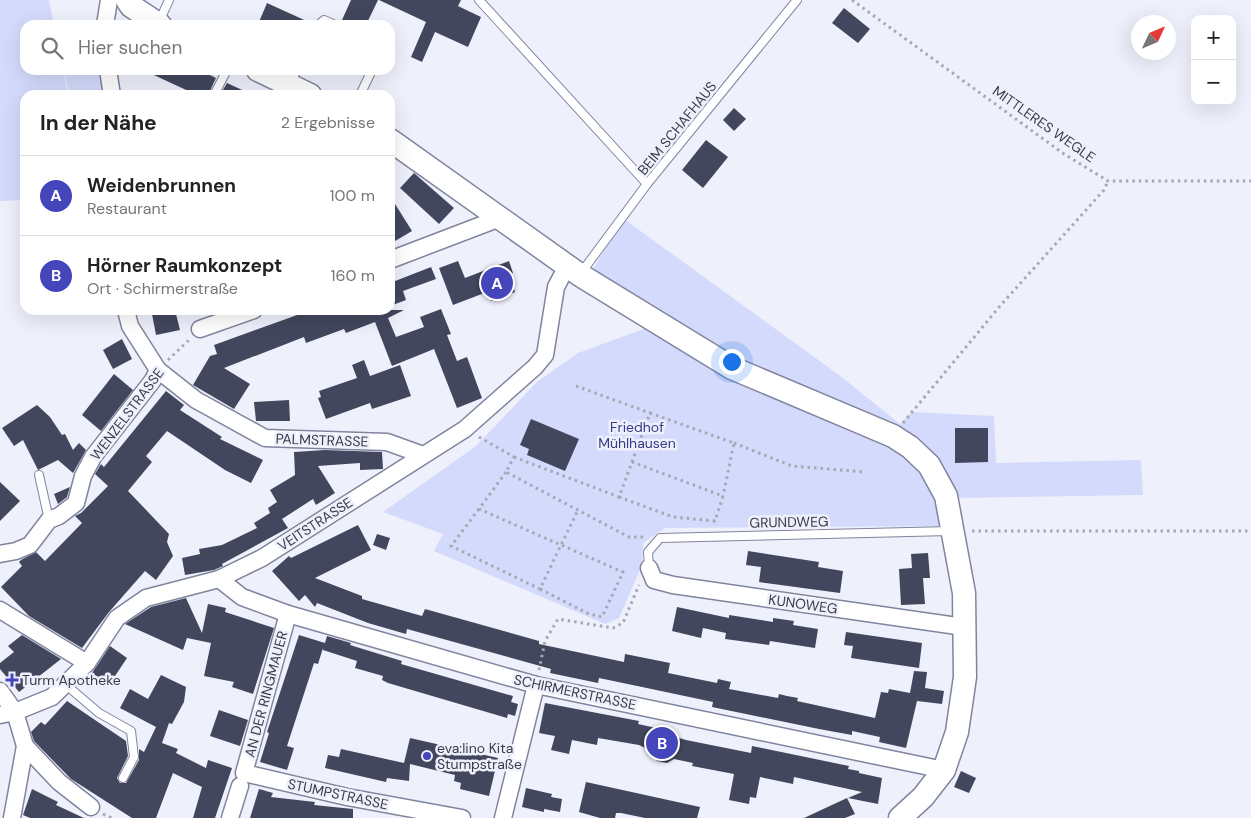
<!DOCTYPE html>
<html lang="de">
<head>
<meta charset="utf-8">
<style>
  :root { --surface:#fff; --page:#f6f6f6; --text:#222; --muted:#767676; --line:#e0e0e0; --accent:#4646bc }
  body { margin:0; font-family:"DM Sans",sans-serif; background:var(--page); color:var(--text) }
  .controls { position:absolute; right:15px; top:15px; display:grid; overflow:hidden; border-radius:10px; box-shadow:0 5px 20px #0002 }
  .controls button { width:45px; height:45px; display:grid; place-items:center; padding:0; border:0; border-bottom:1px solid var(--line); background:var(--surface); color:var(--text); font:25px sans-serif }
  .compass { position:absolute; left:1131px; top:15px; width:45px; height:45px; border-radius:50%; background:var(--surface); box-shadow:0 5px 20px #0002; rotate:46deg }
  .you { position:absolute; left:731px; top:361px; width:18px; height:18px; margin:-12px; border:4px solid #fff; border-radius:50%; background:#1a73e8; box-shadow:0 0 0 8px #1a73e833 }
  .badge { display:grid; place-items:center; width:32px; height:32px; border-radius:50%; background:var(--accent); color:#fff; font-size:16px; font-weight:700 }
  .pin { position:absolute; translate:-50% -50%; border:2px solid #fff; box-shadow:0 1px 5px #0006 }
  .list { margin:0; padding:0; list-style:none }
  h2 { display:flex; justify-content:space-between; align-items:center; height:65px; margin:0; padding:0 20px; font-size:21px }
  h2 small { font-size:16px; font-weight:400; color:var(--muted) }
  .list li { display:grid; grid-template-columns:32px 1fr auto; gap:15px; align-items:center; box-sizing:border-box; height:80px; padding:0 20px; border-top:1px solid var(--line) }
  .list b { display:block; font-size:19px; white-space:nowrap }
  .list p { margin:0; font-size:16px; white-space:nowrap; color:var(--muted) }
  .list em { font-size:16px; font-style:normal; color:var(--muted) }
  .icon { flex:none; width:28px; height:28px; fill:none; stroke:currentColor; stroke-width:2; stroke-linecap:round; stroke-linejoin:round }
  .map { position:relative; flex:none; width:1251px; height:818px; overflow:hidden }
  .search { position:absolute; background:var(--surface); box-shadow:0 5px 20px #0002; left:20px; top:20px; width:375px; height:55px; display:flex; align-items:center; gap:12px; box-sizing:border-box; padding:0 18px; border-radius:15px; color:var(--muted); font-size:19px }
  .panel { position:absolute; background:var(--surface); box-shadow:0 5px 20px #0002; left:20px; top:90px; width:375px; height:225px; border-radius:15px }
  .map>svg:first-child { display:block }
  .green { fill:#d4dafb }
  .building { fill:#43475e }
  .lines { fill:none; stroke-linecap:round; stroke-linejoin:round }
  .lane-casing { stroke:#80849e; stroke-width:10 }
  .street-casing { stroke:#80849e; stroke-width:19 }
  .secondary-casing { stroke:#80849e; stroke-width:25 }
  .path { stroke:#a5a8b3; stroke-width:3; stroke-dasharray:2.5 4; stroke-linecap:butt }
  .lane { stroke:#fff; stroke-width:8 }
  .street { stroke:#fff; stroke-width:16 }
  .secondary { stroke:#fff; stroke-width:22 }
  .poi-dot { fill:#4646bc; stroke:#eef1fc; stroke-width:2 }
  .labels { text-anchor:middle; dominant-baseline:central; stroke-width:5; stroke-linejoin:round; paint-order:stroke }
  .street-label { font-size:14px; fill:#3a3c48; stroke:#eef1fc }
  .park-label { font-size:14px; fill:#373a86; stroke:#eef1fc }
  .poi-label { font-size:14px; fill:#3a3c48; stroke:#eef1fc; text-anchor:start }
</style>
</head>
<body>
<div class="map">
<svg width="1251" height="818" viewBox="0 0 1251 818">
  <rect width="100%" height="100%" fill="#eef1fc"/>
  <!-- green -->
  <g class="green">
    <path d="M0,0h49l5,25h-29v45h38l5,25h-43v105l-25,1z"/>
    <path d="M64,70h38l4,25h-37z"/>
    <path d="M624,219l215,156 61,49 12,-12 82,4 2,47 145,-3 2,35 -185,3 -14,-31 -38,-35 -156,-64 -159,-96z"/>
    <path d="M649,327l230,109 43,34 14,27 6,29 -277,2 -22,15 -1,22 -23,53 -14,6 -171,-73 9,-17 -60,-22 93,-66 61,-64 41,-29z"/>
  </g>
  <!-- building -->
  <g class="building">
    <path d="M351,0h27l-12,25h-14l-10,-5z"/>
    <path d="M379,0h82l-3,6 23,11 -13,30 -33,-15 -13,30 -11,-5 15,-35z"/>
    <path d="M267,3l46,21 -1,1h-46l-7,-3z"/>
    <path d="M844,8l26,21 -12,14 -26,-20z"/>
    <path d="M143,70h64l-1,3 10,5 -8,17h-11z"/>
    <path d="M227,83l26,12h-33z"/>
    <path d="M734,108l12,11 -12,12 -11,-11z"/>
    <path d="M706,140l22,17 -25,31 -21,-18z"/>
    <path d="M414,173l40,35 -15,16 -39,-36z"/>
    <path d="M390,196l22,35 -22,13z"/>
    <path d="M458,261l7,17 44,-17 4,12 -5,2 7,17 -24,9 -4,-9 -34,13 -14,-37z"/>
    <path d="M431,267l5,12 -33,12 3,9 -16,6v-23z"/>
    <path d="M441,309l10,25 -4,1 10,26 10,-4 15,41 -25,10 -23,-59 -42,17 -17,-44 -29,11 -2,-4 -38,14 -2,-6 -80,31 26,16 -16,25 -41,-24 17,-29 7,-2 -3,-9 97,-35h93l-16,8 8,19 28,-10 -4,-10z"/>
    <path d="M170,310h5l5,20 -24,5 -4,-21z"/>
    <path d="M122,339l10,20 -19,10 -10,-19z"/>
    <path d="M364,360l6,16 30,-11 11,31 -39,13 -2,-6 -44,16 -8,-21 3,-1 -2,-6 38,-13 -5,-13z"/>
    <path d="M114,374l19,16 -32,41 -19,-16z"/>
    <path d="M166,391l18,14 -4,5 42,27 -2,2 43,21 -12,23 -26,-13 -58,-39 -21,25 6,6 -24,29 41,43 -2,8 6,14 -17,24 -11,-9 -36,41 -27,36 -53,-32 -28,-29 21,-21 -3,-4 2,-2 15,-8 9,9 37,-38 -7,-7 6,-3 27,-27 -13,-12 6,-10 3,3z"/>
    <path d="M289,400l1,21h-34l-2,-19z"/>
    <path d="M37,405l13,12 12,18 3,-1 8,16 6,-7 7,7 -13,23 -15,-13 -20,10 -15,-30 -9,6 -12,-18z"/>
    <path d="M531,419l48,20 -14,32 -38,-16 2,-6 -9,-4z"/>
    <path d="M955,428h33v34l-33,1z"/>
    <path d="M325,450l57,2 1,17 -23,1v-7l-42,3 17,27 -19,12 -3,-6 -31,20 6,9 -66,36 1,2 -9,4 -29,5 -3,-17 18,-4 -1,-5 23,-4 35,-17 -3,-5 16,-10 -2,-5 9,-6 -7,-12 25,-15 -1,-23z"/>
    <path d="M0,482l20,19 -20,20z"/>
    <path d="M70,487l-3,10 -9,7 -4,-10z"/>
    <path d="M358,525l13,25 -56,28 47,18v3l60,17 3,-7 114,32v3l85,18 1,-8 45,9 -2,10 49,10 1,-4 13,3 -2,7 49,9 1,-4 8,2 11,2 -1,3 78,17 6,-26 7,1 1,-4 21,4 4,-22 13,1 -2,16 19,3 -2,13 -25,-3 -11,47 -27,-6 1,-5 -28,-6v4l-33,-6 -107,-22 1,-5 -71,-15 -43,-9 -1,5 -48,-10 1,-4 -144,-40 -1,5 -38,-11 -51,-20 -2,4 -10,-12 -6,6 -27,-30 17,-15 2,2z"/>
    <path d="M377,534l13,4 -4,12 -13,-5z"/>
    <path d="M748,551l71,11 -1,5 25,4 -3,22 -81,-11 2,-15 -15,-2z"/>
    <path d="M928,553l2,25h-7l2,26 -24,1 -2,-36 13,-1 -1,-14z"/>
    <path d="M186,598l16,35 6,-29 18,4 -1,4 49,16 -21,66 -21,-7 2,-5 -30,-6 7,-33 -24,-5 -4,12 -58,-26 26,-17z"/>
    <path d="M677,607l52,11v-3l44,7v-4l21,3 -1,4 25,4 -3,19 -45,-7 -1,4 -44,-6 1,-6 -23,-5 -2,10 -29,-7z"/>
    <path d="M846,632l76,11 -3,25 -68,-10 2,-12 -9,-1z"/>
    <path d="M22,635l39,24 -42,33 -19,-23v-6l14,-11 -6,-6z"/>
    <path d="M299,635l26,8 2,-7 24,7 -1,2 52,16 -1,3 112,32 -2,6 7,2 -3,12 -7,-2 -1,4 -119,-35 -6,-3 1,-4 -28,-8 2,-7 -34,-11v-2l-5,16 -4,-1 -27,83 7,2 -7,22 -27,-8 9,-29 -2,-1z"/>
    <path d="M110,646l17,12 -18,27 -17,-12z"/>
    <path d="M161,675l25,12 -2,15 -12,22 -3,-1 -7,20 16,6 -2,4 30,15 2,-8 24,8 -17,50h-22l9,-31 -29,-14 -17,45h-24l-61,-39 -37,-38 -3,-9 10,-10 4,3 22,-24 59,40 2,15 -11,22 3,5h6l13,-23v-11l5,3 12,-25 -36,-19 10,-19 18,10z"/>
    <path d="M545,703l94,18 -1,3 32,7 -1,4 17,5 65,13 1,-7 97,20 -1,3 11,2v2l23,5 -4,26 -30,-6 14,-6 -68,-15 -1,7 -33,-7 -4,21 -6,-1 -1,7 -20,-4 5,-26 -42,-8 1,-3 -19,-4 -7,4 -10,-2 -10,-12 -8,-4 -41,-7 -1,7 -25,-5 -3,14 -18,-4 4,-14 -16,-3z"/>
    <path d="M219,710l29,10 -8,26 -30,-10z"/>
    <path d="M410,738l88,20 -9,38 -29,-7 1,-6 -7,-2 1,-6 -45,-11 -1,17 -22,-3 -1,4 -61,-14 3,-13 11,2 2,-8 63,14z"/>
    <path d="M961,771l15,7 -7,15 -15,-6z"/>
    <path d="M586,782l114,25 -3,11h-52l-24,-5h-5l-1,5h-15l-21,-6z"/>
    <path d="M526,788l26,6 -1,3 11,2 -2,13 -16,-3v3l-22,-5z"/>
    <path d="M32,789l26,13 -2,3 28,13h-54l-7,-3z"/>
    <path d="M259,789l14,4 -2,4 44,5 -1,3 39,4v9h-103z"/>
    <path d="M847,798l8,16 -10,4h-41z"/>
  </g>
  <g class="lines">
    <defs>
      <g id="lane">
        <path d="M479,0l168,184"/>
        <path d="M159,22l10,-22"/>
        <path d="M318,25l6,-5 11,5"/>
        <path d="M290,83l7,-13"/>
        <path d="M214,95l13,-25"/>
        <path d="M360,95l12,-25"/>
        <path d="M581,273l66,-89 150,-184"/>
        <path d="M39,475l10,45"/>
        <path d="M649,568l-1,-16 12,-14 291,-7"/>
        <path d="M65,684l34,29 32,18 3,26 -11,21"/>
      </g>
      <g id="street">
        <path d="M105,25l4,-25"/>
        <path d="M108,70l4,25"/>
        <path d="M390,260l110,-42"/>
        <path d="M126,310l4,16 28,44 38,30 69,38 122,4 36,13"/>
        <path d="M200,329l54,-19"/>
        <path d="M0,554l16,-3 14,-6 19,-25 10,-4 17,-13 7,-27 10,-19 60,-77 5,-10"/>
        <path d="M649,568l5,12 19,5 291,42"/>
        <path d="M219,579l23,18 46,17 248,71 408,85"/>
        <path d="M0,610l87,53"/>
        <path d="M288,614l-44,159 103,24 115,21"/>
        <path d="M0,691l15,21 10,34 34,36 32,25"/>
        <path d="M0,715l15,-3 37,-15 35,-34 30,-45 29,-20 73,-19 43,-21 203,-129 70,-62 10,-12 11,-68 11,-21"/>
        <path d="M12,818l13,-72"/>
        <path d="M230,818l10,-32"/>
        <path d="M503,818l33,-133"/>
      </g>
      <g id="secondary">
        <path d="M127,0l4,6 29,19"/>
        <path d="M258,70l52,25"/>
        <path d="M390,140l190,135 152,93 161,68 17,11 19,18 17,31 18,97 1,84 -8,55 -13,38 -21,27 -23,21"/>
      </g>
    </defs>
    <!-- lane casing -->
    <use href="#lane" class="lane-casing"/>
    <!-- street casing -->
    <use href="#street" class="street-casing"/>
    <!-- secondary casing -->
    <use href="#secondary" class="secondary-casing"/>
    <!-- path -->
    <g class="path">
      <path d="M852,0l212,154 44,27h143"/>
      <path d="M168,360l23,-22"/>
      <path d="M576,386l74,27"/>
      <path d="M903,423l97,-117 104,-116 4,-9"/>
      <path d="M479,437l35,20 -8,15 123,65h17"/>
      <path d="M734,443l58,23 72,6"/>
      <path d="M514,457l105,40 13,-35 91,34 -8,25 -42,-4 -54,-20"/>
      <path d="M632,462l18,-49 84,30 -11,53"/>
      <path d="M506,472l-27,37 82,36 17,-35"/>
      <path d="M479,509l-28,37 89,43 21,-44 62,27 -21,45 -13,-3 -49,-25"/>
      <path d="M972,531h279"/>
      <path d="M539,670l6,-29 13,-22 55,9 10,-5 16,-38"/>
      <path d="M103,814l9,4"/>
    </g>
    <!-- lane -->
    <use href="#lane" class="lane"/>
    <!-- street -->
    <use href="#street" class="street"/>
    <!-- secondary -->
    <use href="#secondary" class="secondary"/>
  </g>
  <!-- markers -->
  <g class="poi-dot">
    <path d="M9.5 672.5h5v5h5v5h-5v5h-5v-5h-5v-5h5z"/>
    <circle cx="427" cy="756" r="5"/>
  </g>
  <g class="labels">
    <!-- street labels -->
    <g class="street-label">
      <text transform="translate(1044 124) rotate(35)">MITTLERES WEGLE</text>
      <text transform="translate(677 128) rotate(-51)">BEIM SCHAFHAUS</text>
      <text transform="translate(127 414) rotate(-53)">WENZELSTRASSE</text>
      <text transform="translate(322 440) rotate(2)">PALMSTRASSE</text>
      <text transform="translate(789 522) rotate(-1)">GRUNDWEG</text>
      <text transform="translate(315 524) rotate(-33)">VEITSTRASSE</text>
      <text transform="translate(803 604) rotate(8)">KUNOWEG</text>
      <text transform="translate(575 692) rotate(12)">SCHIRMERSTRASSE</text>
      <text transform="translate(266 694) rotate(-75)">AN DER RINGMAUER</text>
      <text transform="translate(338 794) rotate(12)">STUMPSTRASSE</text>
    </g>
    <!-- park labels -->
    <g class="park-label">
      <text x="637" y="427">Friedhof<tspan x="637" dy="16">Mühlhausen</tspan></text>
    </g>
    <!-- poi labels -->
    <g class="poi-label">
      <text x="22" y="680">Turm Apotheke</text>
      <text x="437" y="748">eva:lino Kita<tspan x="437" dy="16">Stumpstraße</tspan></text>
    </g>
  </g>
</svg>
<div class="controls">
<button>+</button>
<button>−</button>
</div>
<svg class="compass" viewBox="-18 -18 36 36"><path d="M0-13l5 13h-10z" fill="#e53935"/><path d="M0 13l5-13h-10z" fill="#767676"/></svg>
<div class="you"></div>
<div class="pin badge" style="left:497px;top:283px">A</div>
<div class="pin badge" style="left:662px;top:743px">B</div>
<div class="search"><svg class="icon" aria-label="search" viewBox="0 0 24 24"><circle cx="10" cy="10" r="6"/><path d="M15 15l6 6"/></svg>Hier suchen</div>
<section class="panel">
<h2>In der Nähe<small>2 Ergebnisse</small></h2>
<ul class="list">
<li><span class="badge">A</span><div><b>Weidenbrunnen</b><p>Restaurant</p></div><em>100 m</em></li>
<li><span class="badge">B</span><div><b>Hörner Raumkonzept</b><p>Ort · Schirmerstraße</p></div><em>160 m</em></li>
</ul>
</section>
</div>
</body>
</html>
